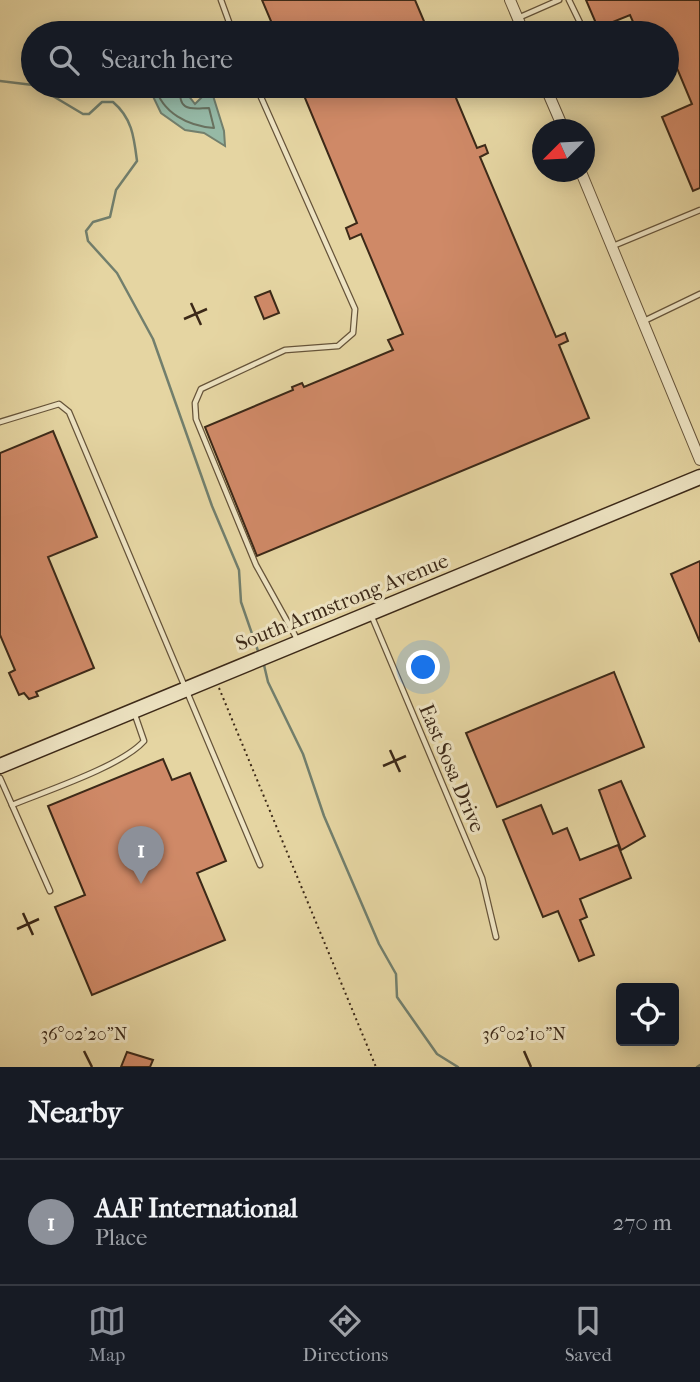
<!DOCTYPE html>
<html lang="en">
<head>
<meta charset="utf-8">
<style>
  :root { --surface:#171b24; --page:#20242c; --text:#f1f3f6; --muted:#9ea1a6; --line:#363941; --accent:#8c9099 }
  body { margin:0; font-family:"IM FELL French Canon",serif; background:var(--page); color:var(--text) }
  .controls { position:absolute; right:21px; bottom:21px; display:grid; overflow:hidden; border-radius:7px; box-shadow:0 4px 18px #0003 }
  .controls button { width:63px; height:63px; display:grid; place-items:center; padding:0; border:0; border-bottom:2px solid var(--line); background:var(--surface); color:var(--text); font:35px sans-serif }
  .compass { position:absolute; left:532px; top:119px; width:63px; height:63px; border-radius:50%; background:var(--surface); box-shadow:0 4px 18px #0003; rotate:246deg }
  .you { position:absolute; left:424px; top:668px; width:24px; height:24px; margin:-18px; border:5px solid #fff; border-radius:50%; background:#1a73e8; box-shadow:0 0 0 10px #1a73e833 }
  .badge { display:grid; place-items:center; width:46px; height:46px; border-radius:50%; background:var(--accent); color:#fff; font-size:23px; font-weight:700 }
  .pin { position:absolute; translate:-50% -58px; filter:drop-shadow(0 2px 4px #0008) }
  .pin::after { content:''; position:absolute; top:37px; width:24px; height:21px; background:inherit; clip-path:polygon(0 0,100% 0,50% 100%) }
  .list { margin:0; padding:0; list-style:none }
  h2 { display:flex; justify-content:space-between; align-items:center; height:91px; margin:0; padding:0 28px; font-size:30px }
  h2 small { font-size:23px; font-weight:400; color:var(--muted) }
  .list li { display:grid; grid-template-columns:46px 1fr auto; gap:21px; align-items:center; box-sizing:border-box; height:126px; padding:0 28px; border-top:2px solid var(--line) }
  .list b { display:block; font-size:26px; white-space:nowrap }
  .list p { margin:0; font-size:23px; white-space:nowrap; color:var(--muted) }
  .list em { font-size:23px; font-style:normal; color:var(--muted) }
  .icon { flex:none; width:38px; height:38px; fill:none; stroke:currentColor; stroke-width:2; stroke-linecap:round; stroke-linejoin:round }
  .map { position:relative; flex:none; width:700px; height:1067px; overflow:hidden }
  .search { position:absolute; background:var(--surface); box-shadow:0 4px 18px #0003; left:21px; right:21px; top:21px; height:77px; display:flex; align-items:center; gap:18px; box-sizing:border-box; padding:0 24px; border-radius:38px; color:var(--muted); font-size:26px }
  .sheet { height:217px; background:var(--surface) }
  nav { display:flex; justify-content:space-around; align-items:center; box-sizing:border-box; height:98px; border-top:2px solid var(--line); background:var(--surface); font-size:19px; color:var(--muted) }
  nav a { display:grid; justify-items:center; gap:4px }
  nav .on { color:var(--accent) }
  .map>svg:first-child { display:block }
  .water { fill:#96b9a6; stroke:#727f6d; stroke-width:2 }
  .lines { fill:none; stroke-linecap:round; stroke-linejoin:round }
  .shore { stroke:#69715f; stroke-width:2 }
  .stream { stroke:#727f6d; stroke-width:2.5 }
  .building { fill:#cf8967; stroke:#3c2918; stroke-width:2 }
  .lane-casing { stroke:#66543a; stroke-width:7 }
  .street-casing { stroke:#66543a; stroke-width:12 }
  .secondary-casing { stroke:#3c2918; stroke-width:17 }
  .path { stroke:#3c2918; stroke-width:2; stroke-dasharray:2 3.5; stroke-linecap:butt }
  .lane { stroke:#eee4c3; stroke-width:4.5 }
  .street { stroke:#eee4c3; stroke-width:10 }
  .secondary { stroke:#eee4c3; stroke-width:14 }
  .ticks { fill:none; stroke:#3c2918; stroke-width:2.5 }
  .labels { text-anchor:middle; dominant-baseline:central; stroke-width:6; stroke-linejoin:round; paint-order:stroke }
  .street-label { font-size:21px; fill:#3c2918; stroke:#eee4c3 }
  .ticks-label { font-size:18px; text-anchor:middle; fill:#3c2918; stroke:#eee4c3; stroke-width:6; stroke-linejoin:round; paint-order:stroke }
</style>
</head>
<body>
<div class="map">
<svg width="700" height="1067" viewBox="0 0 700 1067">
  <rect width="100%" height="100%" fill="#e5d5a2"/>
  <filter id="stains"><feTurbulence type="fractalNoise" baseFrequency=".00286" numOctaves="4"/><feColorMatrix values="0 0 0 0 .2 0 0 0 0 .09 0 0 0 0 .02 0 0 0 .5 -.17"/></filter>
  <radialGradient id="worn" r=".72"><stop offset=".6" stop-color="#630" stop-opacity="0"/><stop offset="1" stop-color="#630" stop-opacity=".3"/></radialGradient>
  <!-- water -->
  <path class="water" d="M148,86h42l-2,9 7,9 6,-6 -7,-12h16l14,45 1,15 -21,-13 -19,-3 -24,-17z"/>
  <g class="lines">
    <!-- shore -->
    <path class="shore" d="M155,86c7,27 33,40 59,42l-5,-20c-14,0 -33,6 -28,-22"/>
    <!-- stream -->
    <g class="stream">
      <path d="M0,81l33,4"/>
      <path d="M36,86l47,28h6l13,-12h11c19,16 21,35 24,59l-21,29 -6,27 -17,5 -7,9 2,10 29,32 36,66 59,167 27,64 2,32 17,49"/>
      <path d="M264,665l4,17 35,72 21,62 55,128 17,30 1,23 40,57 21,13"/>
      <path d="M697,1067l3,-2"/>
    </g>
  </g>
  <!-- building -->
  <g class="building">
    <path d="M262,0h153l14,33h-153z"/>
    <path d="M586,0h114v188l-7,3 -31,-74 30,-13 -18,-43 -7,3v-31h-29l-8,-18 -32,13z"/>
    <path d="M300,86h151l26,62 8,-3 3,8 -8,4 76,180 9,-4 3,8 -9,4 30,73 -332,138 -52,-129 88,-37 -1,-3 10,-4 2,4 89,-37 -5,-10 15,-6 -42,-100 -11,5 -4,-11 11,-5z"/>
    <path d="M270,291l9,22 -15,6 -9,-22z"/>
    <path d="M53,431l44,106 -49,20 46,111 -58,24 2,4 -9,3 -5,-6 -5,2 -10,-22 6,-3 -15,-35v-182z"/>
    <path d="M700,561v81l-29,-68z"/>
    <path d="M614,672l30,75 -147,60 -31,-74z"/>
    <path d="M163,759l9,21 18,-7 36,88 -29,12 28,67 -133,55 -37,-88 30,-12 -37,-89z"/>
    <path d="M621,781l24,55 -24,14 -22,-60z"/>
    <path d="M541,805l12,29 14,-6 13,32 38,-15 13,33 -51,21 7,18 -7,3 14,35 -15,6 -21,-50 -15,6 -40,-97z"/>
    <path d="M127,1052l26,8 -3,7h-29z"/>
  </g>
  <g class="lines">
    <defs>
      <g id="lane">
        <path d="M221,0l12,33"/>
        <path d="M569,0l16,33"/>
        <path d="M518,18l41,-18"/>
        <path d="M256,86l99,223 -2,24 -15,13 -53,4 -84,39 -6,14 1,16 60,146 41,74"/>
        <path d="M613,246l87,-36"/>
        <path d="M644,321l56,-27"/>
        <path d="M0,422l59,-18 10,8 191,453"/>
        <path d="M372,617l110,261 14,59"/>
        <path d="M0,778l12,27c34,-14 110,-39 132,-64l-9,-26"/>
        <path d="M12,805l38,86"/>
      </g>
      <g id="street">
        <path d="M510,0l14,33"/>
        <path d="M545,86l19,44"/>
        <path d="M581,172l119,288"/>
      </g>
      <path id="secondary" d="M0,766l700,-289"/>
    </defs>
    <!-- lane casing -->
    <use href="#lane" class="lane-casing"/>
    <!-- street casing -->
    <use href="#street" class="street-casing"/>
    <!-- secondary casing -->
    <use href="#secondary" class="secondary-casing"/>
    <!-- path -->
    <path class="path" d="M219,688l157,379"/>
    <!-- lane -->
    <use href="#lane" class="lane"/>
    <!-- street -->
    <use href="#street" class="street"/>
    <!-- secondary -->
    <use href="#secondary" class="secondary"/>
  </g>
  <!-- ticks -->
  <path class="ticks" d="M191,303l10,22M184,319l23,-10M390,750l10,22M383,766l23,-10M23,913l10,22M17,929l22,-10M84,1051l8,16M524,1051l7,16"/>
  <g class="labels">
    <!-- street labels -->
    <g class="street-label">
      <text transform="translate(342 602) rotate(-22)">South Armstrong Avenue</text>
      <text transform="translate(452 768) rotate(67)">East Sosa Drive</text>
    </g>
  </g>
  <g class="ticks-label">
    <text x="84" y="1040">36°02'20"N</text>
    <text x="524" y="1040">36°02'10"N</text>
  </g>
  <rect width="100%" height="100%" filter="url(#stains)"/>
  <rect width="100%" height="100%" fill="url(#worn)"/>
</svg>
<div class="controls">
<button><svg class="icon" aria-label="locate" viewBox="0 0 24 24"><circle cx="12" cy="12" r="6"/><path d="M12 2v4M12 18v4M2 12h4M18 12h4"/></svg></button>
</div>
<svg class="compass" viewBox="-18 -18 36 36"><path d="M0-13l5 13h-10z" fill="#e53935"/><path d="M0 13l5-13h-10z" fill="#9ea1a6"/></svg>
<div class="you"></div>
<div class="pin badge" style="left:141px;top:884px">1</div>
<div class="search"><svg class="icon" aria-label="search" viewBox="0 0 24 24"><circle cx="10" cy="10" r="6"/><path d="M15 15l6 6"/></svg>Search here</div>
</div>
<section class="sheet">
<h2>Nearby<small></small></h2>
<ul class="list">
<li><span class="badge">1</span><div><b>AAF International</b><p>Place</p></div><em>270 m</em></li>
</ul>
</section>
<nav>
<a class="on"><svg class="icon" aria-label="map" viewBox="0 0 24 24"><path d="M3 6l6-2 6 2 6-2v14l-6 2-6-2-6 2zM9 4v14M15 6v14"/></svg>Map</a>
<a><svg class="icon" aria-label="directions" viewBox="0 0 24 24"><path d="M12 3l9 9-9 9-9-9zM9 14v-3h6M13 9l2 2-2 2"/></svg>Directions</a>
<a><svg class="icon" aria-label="saved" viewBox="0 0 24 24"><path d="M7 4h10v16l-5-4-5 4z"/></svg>Saved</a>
</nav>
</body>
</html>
